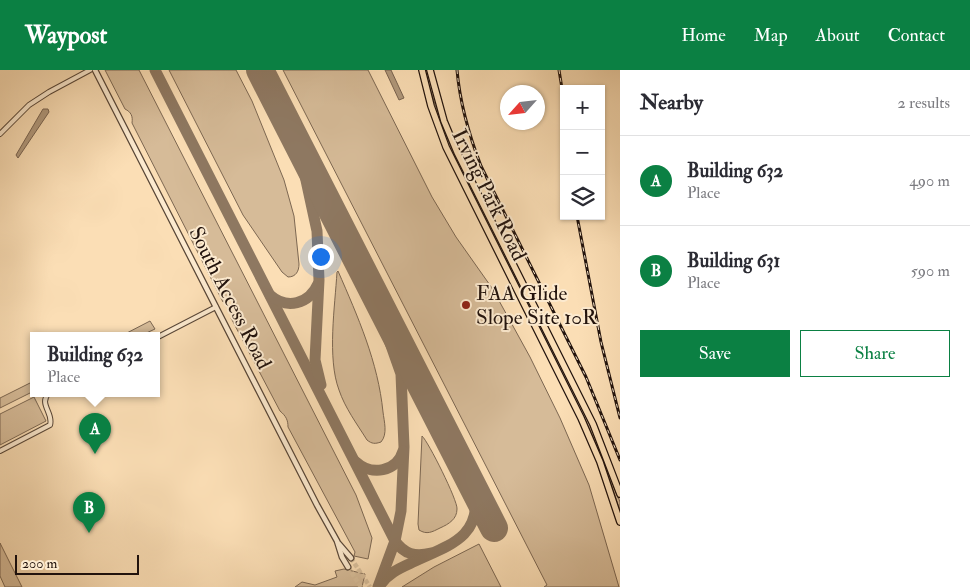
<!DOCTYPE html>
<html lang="en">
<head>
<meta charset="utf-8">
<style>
  :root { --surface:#fff; --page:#f2f2f3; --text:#2b2b33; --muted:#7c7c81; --line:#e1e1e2; --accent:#0b8043 }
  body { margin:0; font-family:"IM FELL Double Pica",serif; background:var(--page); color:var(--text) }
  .controls { position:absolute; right:15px; top:15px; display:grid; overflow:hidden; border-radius:0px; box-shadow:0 1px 4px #0004 }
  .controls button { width:45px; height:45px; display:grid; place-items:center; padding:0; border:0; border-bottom:1px solid var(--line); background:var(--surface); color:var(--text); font:25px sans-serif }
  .compass { position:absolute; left:500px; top:15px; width:45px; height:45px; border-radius:50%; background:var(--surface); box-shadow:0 1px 4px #0004; rotate:243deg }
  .scale { position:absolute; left:15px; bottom:12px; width:124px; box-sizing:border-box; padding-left:5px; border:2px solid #22130d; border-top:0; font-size:14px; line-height:18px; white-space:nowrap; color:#22130d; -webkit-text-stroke:4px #fceacf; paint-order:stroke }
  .you { position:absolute; left:320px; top:186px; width:18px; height:18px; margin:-12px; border:4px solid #fff; border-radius:50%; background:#1a73e8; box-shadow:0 0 0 8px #1a73e833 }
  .badge { display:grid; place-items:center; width:32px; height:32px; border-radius:50%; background:var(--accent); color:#fff; font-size:16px; font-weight:700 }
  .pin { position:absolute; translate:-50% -41px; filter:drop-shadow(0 1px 2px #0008) }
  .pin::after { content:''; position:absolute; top:26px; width:18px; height:15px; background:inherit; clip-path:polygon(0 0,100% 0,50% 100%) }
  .popup { position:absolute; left:30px; top:262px; width:130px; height:65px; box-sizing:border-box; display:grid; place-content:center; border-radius:0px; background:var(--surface); filter:drop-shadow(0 1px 4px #0005); font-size:16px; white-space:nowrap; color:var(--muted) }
  .popup b { font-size:19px; color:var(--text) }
  .popup::after { content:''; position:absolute; left:50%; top:100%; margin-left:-10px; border:10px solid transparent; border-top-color:var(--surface) }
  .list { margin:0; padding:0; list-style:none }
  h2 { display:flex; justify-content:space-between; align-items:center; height:65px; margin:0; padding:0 20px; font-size:21px }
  h2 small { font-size:16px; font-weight:400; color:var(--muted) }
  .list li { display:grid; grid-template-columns:32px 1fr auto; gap:15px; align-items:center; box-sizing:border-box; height:90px; padding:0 20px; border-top:1px solid var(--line) }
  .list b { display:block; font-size:19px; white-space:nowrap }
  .list p { margin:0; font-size:16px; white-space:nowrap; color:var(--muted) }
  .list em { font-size:16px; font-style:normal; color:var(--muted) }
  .actions { display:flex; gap:10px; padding:15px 20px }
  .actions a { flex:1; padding:11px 0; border:1px solid var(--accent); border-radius:0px; text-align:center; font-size:18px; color:var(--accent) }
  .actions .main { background:var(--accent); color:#fff }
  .icon { flex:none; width:28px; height:28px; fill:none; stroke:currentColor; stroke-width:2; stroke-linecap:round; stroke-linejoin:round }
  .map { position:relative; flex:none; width:620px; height:517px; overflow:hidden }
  header { display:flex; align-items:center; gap:30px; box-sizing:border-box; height:70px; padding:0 25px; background:var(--accent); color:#fff }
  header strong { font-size:24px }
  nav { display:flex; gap:28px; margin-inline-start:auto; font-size:18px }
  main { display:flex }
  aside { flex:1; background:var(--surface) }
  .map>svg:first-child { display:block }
  .green { fill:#d6bb98; stroke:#7c6752 }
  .water { fill:#b1997c; stroke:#786350 }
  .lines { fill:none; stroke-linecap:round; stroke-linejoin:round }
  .taxiway { stroke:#8e7861; stroke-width:11 }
  .runway { stroke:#8e7861; stroke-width:28 }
  .tertiary-tunnel { stroke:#dac09c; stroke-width:4.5; stroke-dasharray:4.5 2; stroke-linecap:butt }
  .minor-casing { stroke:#584637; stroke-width:6 }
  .tertiary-casing { stroke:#584637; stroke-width:7 }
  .primary-casing { stroke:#22130d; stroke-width:8 }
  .minor { stroke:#fceacf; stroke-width:4 }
  .tertiary { stroke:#fceacf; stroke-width:4.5 }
  .primary { stroke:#fbdeb5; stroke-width:5.5 }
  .rail-casing { stroke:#22130d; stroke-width:3 }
  .rail { stroke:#fceacf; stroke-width:1; stroke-dasharray:4; stroke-linecap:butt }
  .poi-dot { fill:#8f2418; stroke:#fceacf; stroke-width:2 }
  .labels { text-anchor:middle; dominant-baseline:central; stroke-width:4; stroke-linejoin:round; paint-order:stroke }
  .street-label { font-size:21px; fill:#22130d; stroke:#fceacf }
  .poi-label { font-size:21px; fill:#22130d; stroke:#fceacf; text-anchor:start }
</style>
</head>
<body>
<header>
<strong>Waypost</strong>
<nav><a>Home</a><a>Map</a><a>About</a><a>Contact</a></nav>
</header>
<main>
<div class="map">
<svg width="620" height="517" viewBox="0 0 620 517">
  <rect width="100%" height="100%" fill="#fbdeb5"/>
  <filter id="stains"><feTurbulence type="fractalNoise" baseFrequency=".004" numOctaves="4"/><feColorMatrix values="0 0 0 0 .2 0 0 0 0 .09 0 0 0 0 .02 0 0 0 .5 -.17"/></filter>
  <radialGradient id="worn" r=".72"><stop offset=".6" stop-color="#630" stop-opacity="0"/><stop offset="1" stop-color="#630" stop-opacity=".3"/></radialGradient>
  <!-- green -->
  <g class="green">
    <path d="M105,0h34l217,425 16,43 -4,21 -14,-3 1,-4 -67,-125c0,-7 -2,-11 -8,-16l-49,-93 8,-9 -5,-11 -11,4 -91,-179c1,-7 -1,-11 -7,-14z"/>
    <path d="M169,0h67l16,31 32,79 10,36 5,48c0,7 -3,13 -11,13l-6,-5 -39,-57z"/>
    <path d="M283,0h85l64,127 24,40 36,51 38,69 30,61 29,67 30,102h-75l3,-2z"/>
    <path d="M425,0h2l16,55 57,118 -3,2c-29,-58 -56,-112 -72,-175z"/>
    <path d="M507,188l88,177 25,67v9l-15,-45 -15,-36 -85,-171z"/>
    <path d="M338,201c20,46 40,91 45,141 1,9 5,22 -2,30 -6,2 -9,2 -14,-2 -10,-16 -22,-32 -28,-50 -12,-32 -4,-84 -2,-118z"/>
    <path d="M150,251l5,8 -13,6h-19z"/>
    <path d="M34,311v10l-34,17v-10z"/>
    <path d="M34,327l12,24 -46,24v-31z"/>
    <path d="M422,366c6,5 36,65 35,73 0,10 -8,15 -17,19 -8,4 -13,7 -21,2l-1,-6z"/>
    <path d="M0,473l22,44h-17l-5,-11z"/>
    <path d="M479,474l22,43h-99l32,-20z"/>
    <path d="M344,499l21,5 -3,13h-67l7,-5 13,3 22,-8 -2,-6z"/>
  </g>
  <!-- water -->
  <g class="water">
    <path d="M385,0h6l13,28 -5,2z"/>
    <path d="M43,39h5l1,3 -31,46 -2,-3z"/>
  </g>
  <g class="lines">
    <!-- taxiway -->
    <g class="taxiway">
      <path d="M155,0l240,471c9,13 20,16 36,12"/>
      <path d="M267,14l37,87 13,60 2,49 -4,80 6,25"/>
      <path d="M357,189l20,47 24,68 3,73 -3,64 -6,30 -17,46"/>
      <path d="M270,225c17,15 39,9 48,-11"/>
      <path d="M356,392c15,14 41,10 47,-11"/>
      <path d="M381,514c7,-10 17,-15 28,-20 36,-18 73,-24 66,-72"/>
    </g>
    <!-- runway -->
    <path class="runway" d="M260,0l234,458"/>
    <!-- tertiary-tunnel -->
    <g class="tertiary-tunnel">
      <path d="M351,488l19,29"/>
      <path d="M348,497l13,20"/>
    </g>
    <defs>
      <g id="minor">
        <path d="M0,64l29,-29 20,-13 41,-22"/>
        <path d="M156,268l60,-31"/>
        <path d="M0,381l50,-26c4,-12 -12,-21 -1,-32"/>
      </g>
      <g id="tertiary">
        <path d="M95,0l222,435 20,36 5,16 6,10"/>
        <path d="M339,474l12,14"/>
      </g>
      <g id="primary">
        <path d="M422,0l9,36 15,41 135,271 19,44 20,60"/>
        <path d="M430,0l14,51 13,31 136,272 27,70"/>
      </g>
    </defs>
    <!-- minor casing -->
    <use href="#minor" class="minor-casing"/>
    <!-- tertiary casing -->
    <use href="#tertiary" class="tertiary-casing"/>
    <!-- primary casing -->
    <use href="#primary" class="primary-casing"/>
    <!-- minor -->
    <use href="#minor" class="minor"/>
    <!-- tertiary -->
    <use href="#tertiary" class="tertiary"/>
    <!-- primary -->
    <use href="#primary" class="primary"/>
    <defs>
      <g id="rail">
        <path d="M457,0c3,34 12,65 24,96l105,211 34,83"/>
        <path d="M559,0l5,31"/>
        <path d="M577,146l24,126 19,76"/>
      </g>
    </defs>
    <!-- rail casing -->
    <use href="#rail" class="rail-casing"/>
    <!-- rail -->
    <use href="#rail" class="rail"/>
  </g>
  <!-- markers -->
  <circle class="poi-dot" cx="466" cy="235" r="5"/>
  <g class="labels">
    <!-- street labels -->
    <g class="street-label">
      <text transform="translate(489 125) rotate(64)">Irving Park Road</text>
      <text transform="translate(230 228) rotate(63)">South Access Road</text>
    </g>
    <!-- poi labels -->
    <g class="poi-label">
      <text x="476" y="223">FAA Glide<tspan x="476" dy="24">Slope Site 10R</tspan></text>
    </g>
  </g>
  <rect width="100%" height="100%" filter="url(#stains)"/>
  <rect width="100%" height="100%" fill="url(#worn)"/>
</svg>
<div class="controls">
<button>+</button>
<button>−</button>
<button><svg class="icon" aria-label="layers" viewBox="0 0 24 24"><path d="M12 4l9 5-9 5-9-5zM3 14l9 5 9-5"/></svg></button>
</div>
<svg class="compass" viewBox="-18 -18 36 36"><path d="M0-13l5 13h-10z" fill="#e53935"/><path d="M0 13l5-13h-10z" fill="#7c7c81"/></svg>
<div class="scale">200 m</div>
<div class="you"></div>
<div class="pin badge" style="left:95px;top:384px">A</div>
<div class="popup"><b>Building 632</b>Place</div>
<div class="pin badge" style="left:89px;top:463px">B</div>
</div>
<aside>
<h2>Nearby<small>2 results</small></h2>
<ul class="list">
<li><span class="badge">A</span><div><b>Building 632</b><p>Place</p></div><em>490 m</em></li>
<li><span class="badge">B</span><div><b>Building 631</b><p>Place</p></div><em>590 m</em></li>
</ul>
<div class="actions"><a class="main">Save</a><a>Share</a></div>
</aside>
</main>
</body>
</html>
